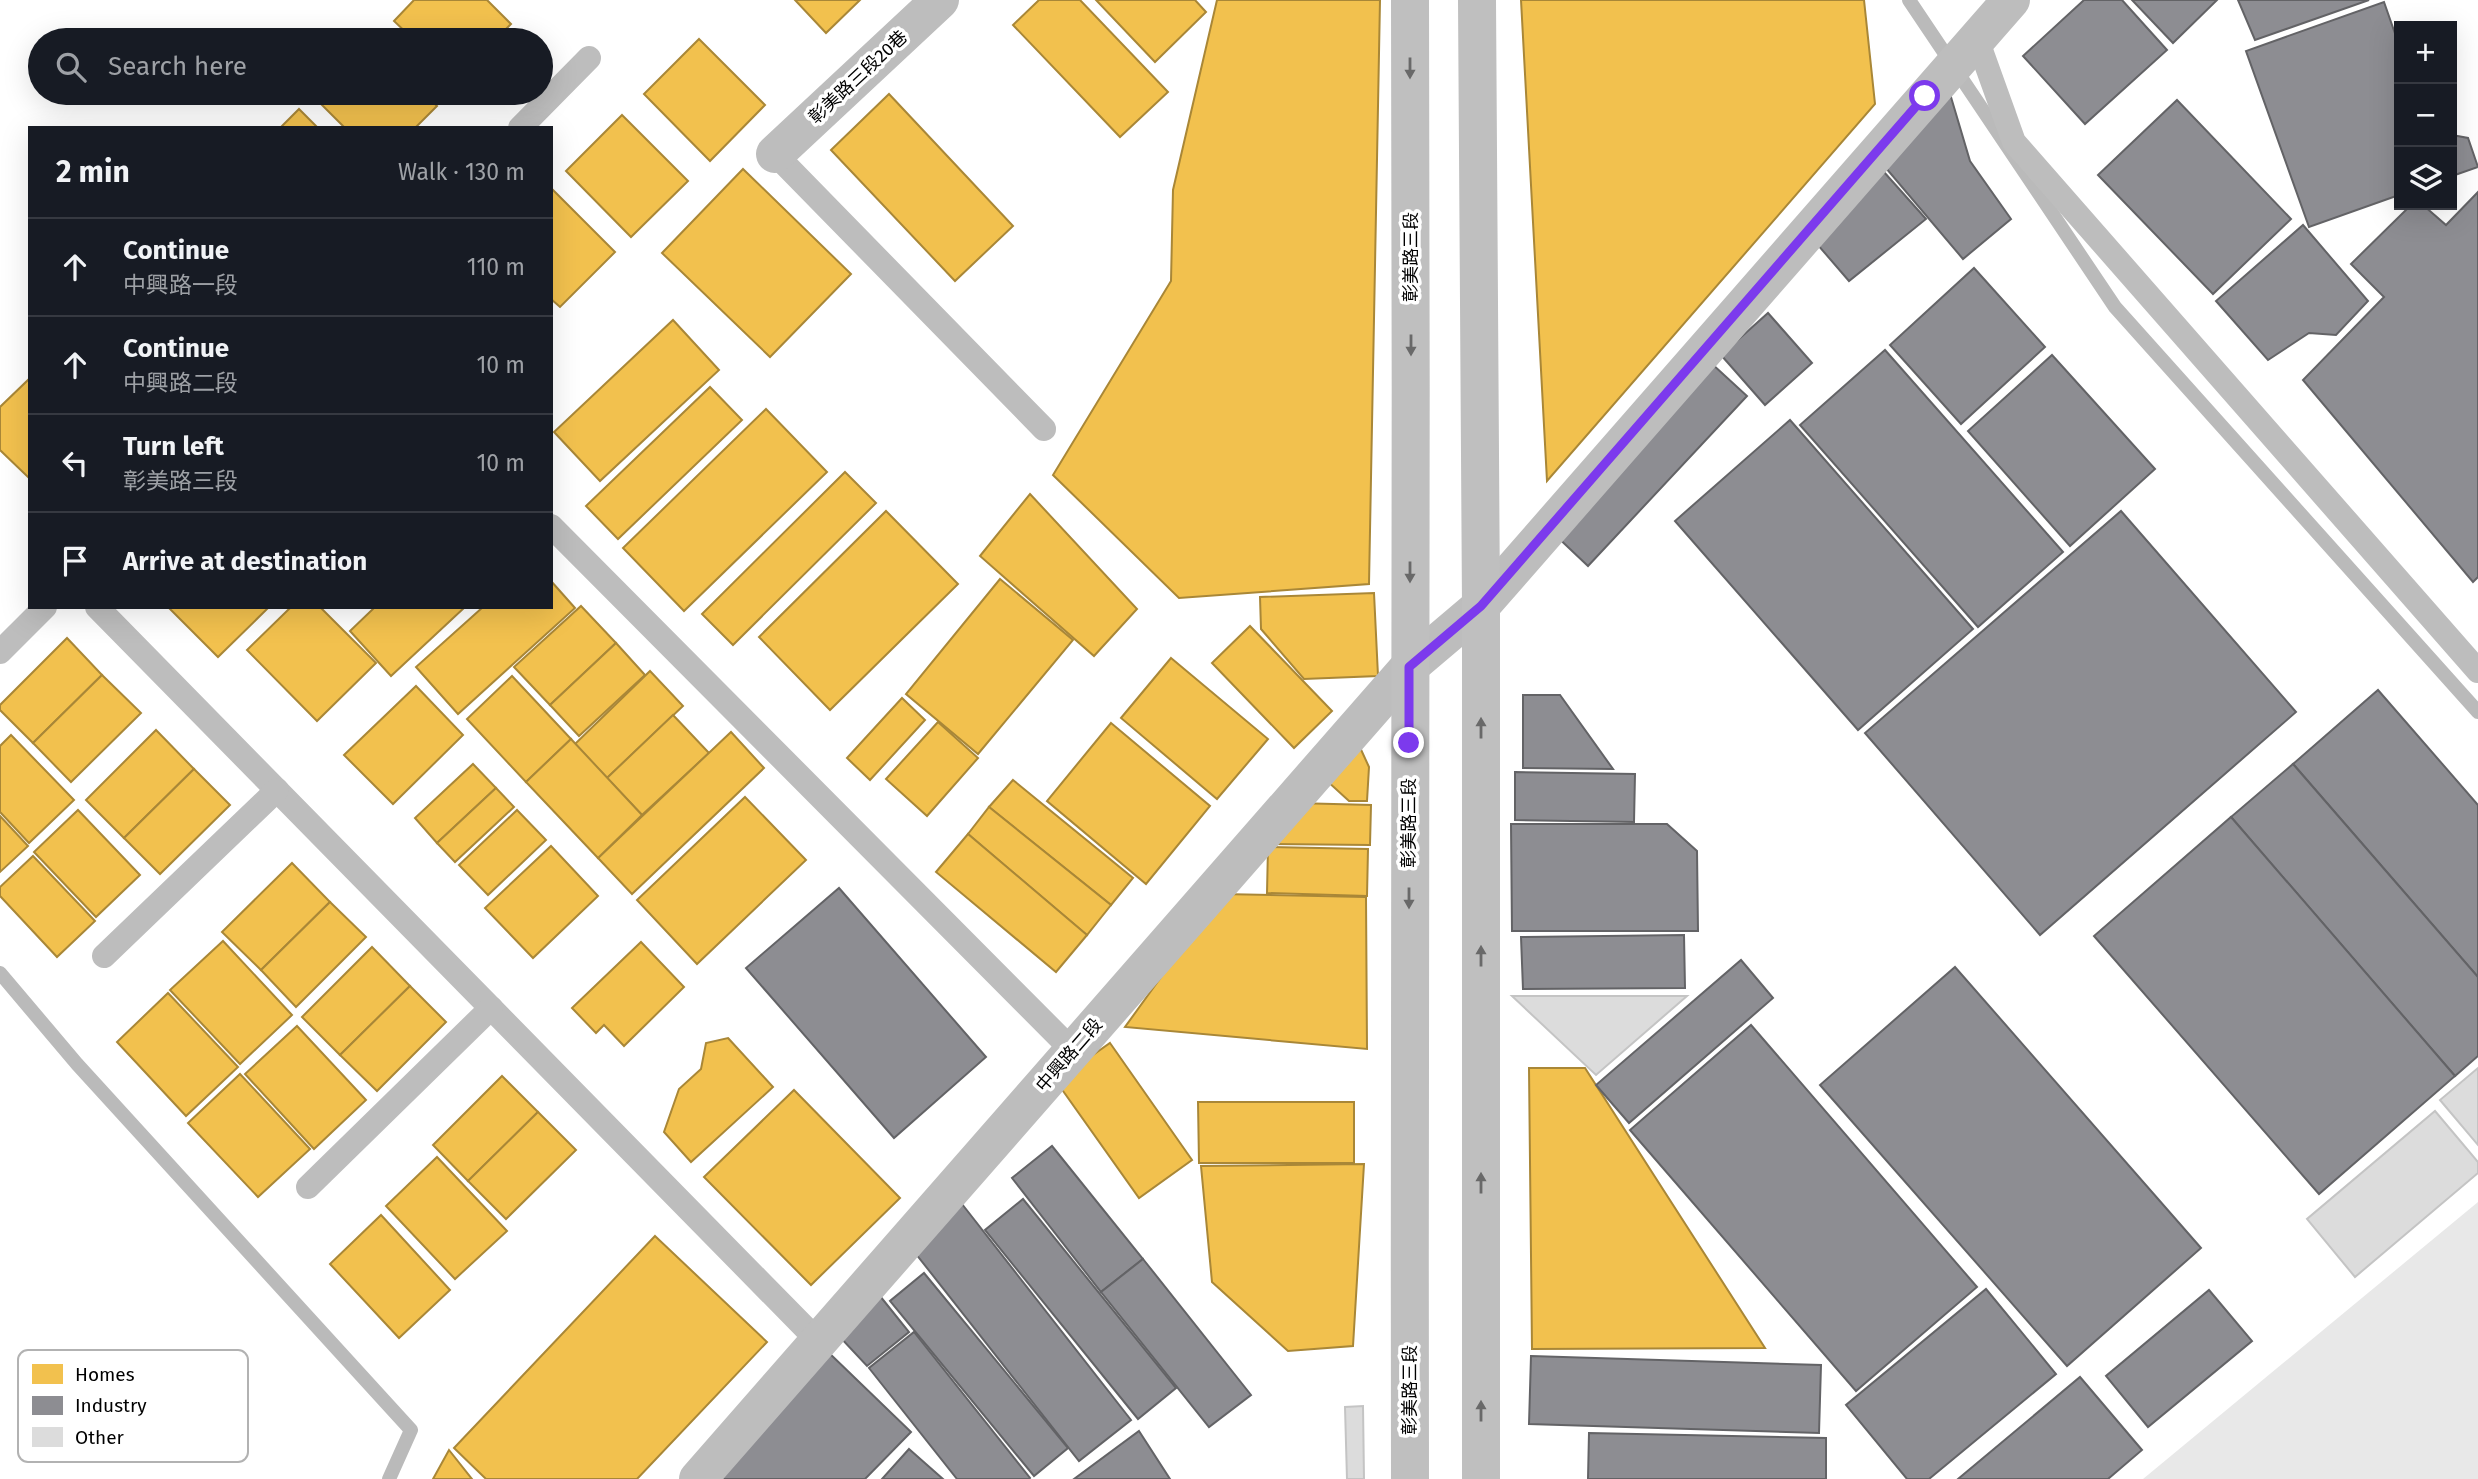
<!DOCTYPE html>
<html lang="en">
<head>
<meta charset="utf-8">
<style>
  :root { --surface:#171b24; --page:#20242c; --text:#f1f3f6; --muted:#9ea1a6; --line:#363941 }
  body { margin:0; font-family:"Fira Sans","Noto Sans TC",sans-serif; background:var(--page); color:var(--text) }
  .controls { position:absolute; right:21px; top:21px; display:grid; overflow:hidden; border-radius:0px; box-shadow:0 7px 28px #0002 }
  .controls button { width:63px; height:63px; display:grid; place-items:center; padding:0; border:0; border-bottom:2px solid var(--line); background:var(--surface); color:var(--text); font:35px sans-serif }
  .stop { position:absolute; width:21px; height:21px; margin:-16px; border:5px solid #7c3aed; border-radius:50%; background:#fff }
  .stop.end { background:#7c3aed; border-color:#fff; box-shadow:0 2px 7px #0008 }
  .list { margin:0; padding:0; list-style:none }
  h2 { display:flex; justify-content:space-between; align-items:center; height:91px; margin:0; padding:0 28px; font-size:30px }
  h2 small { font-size:23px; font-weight:400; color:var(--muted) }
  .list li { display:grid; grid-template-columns:46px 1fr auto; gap:21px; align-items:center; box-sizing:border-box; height:98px; padding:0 28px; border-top:2px solid var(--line) }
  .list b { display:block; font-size:26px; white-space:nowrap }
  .list p { margin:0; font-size:23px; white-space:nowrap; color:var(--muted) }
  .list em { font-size:23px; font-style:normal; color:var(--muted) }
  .icon { flex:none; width:38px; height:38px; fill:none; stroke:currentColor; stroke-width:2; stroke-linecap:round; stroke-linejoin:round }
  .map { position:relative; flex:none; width:2478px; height:1479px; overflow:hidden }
  .search { position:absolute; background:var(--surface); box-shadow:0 7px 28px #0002; left:28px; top:28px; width:525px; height:77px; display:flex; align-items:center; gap:18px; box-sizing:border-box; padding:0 24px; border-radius:38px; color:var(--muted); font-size:26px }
  .panel { position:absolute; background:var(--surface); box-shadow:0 7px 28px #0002; left:28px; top:126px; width:525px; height:483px; border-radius:0px }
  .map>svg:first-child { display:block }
  .green { fill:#e8e8e8 }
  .homes { fill:#f2c14e; stroke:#a98737; stroke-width:2 }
  .industry { fill:#8d8d92; stroke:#636366; stroke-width:2 }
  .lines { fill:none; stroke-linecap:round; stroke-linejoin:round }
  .stream { stroke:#bababa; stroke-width:14 }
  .building { fill:#dcdcdc; stroke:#c4c4c4; stroke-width:2 }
  .lane { stroke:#bdbdbd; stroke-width:24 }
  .street { stroke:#bdbdbd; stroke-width:38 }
  .secondary { stroke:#bfbfbf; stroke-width:38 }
  .oneway { fill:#696969 }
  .route { stroke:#7c3aed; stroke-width:9 }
  .labels { text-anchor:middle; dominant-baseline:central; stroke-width:7; stroke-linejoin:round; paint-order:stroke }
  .street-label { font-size:18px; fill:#000; stroke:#fff }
  .key { fill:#fff; stroke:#b2b2b2; stroke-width:2 }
  .key-label { font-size:19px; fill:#000 }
</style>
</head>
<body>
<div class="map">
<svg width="2478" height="1479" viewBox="0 0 2478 1479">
  <rect width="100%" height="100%" fill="#fff"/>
  <!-- green -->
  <path class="green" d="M2478,1202v277h-335z"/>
  <!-- homes -->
  <g class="homes">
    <path d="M414,0h73l24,24 -16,16h-81l-20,-19z"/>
    <path d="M795,0h65l-34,33z"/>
    <path d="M1039,0h41l88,92 -48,45 -107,-112z"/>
    <path d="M1096,0h99l11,12 -51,50z"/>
    <path d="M1217,0h163l-11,584 -190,14 -126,-123 118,-194 2,-91z"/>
    <path d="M1521,0h343l11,104 -328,377z"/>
    <path d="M699,39l66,66 -55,56 -66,-67z"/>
    <path d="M328,93h95l14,13 -22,22h-70l-26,-26z"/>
    <path d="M889,94l124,132 -58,55 -124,-131z"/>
    <path d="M299,109l19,19h-38z"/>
    <path d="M622,115l66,66 -57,56 -65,-66z"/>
    <path d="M743,169l108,105 -81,83 -108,-104z"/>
    <path d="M551,188l64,64 -55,55 -9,-8z"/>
    <path d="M673,320l46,50 -119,111 -46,-49z"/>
    <path d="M28,380l2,2v97l-30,-29v-43z"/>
    <path d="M710,387l32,33 -124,119 -32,-33z"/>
    <path d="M766,409l61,63 -143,139 -61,-63z"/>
    <path d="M845,472l31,31 -143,142 -31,-31z"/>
    <path d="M1030,494l107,115 -43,47 -114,-100z"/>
    <path d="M886,511l72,73 -128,126 -71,-73z"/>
    <path d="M1000,579l73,61 -95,114 -72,-60z"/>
    <path d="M551,581l24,27 -117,106 -42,-47 67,-60h68z"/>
    <path d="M1374,593l4,83 -74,3 -43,-50 -1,-32z"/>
    <path d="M581,606l35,37 -66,62 -36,-38z"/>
    <path d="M168,607h97l2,2 -49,48z"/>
    <path d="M291,607h29l56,56 -59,58 -70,-71z"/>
    <path d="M375,607h90l-74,69 -41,-45z"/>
    <path d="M1250,626l82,85 -38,37 -82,-85z"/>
    <path d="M67,638l35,37 -69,68 -33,-33v-5z"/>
    <path d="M616,643l29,32 -66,61 -29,-31z"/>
    <path d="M1171,658l97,81 -51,60 -96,-81z"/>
    <path d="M650,671l33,35 -76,72 -32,-34z"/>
    <path d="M102,675l39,38 -70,69 -38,-39z"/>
    <path d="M512,676l59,63 -45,43 -59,-63z"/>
    <path d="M416,686l47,49 -70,69 -49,-49z"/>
    <path d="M902,698l23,22 -55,60 -23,-22z"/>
    <path d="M673,715l36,38 -67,62 -35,-37z"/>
    <path d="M938,722l40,36 -51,58 -41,-37z"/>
    <path d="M1111,723l99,83 -64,78 -99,-83z"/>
    <path d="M156,730l38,39 -70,69 -38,-38z"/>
    <path d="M731,732l33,36 -132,126 -34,-36z"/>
    <path d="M11,735l63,65 -45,43 -29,-31v-66z"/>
    <path d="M571,739l71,76 -44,43 -72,-76z"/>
    <path d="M1358,743l11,24 -2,34h-18l-23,-21z"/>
    <path d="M473,764l23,24 -59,55 -22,-25z"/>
    <path d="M194,769l36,36 -70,69 -36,-36z"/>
    <path d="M1013,780l120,98 -22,27 -122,-98z"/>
    <path d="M496,788l18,19 -59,55 -18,-19z"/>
    <path d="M745,797l61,63 -109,104 -60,-64z"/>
    <path d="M1295,803l76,2 -1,40 -104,-1z"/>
    <path d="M989,807l122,98 -24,30 -119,-101z"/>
    <path d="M78,810l62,65 -44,42 -62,-65z"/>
    <path d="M517,810l29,30 -58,55 -29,-30z"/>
    <path d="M0,816l28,30 -28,26z"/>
    <path d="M968,834l119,101 -31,37 -120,-100z"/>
    <path d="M551,846l47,50 -65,62 -48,-50z"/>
    <path d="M1268,847l100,2 -1,47 -100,-3z"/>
    <path d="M33,856l62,65 -38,36 -57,-61v-9z"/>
    <path d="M292,863l38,39 -69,68 -39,-38z"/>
    <path d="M1221,894l145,3 1,152 -242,-22z"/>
    <path d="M330,902l36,35 -70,70 -35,-37z"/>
    <path d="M223,941l69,74 -52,49 -70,-74z"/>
    <path d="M641,942l43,45 -60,59 -20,-21 -8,8 -24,-25z"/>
    <path d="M372,947l38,39 -70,69 -38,-38z"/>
    <path d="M410,986l36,36 -69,69 -37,-36z"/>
    <path d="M168,993l70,74 -52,49 -69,-74z"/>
    <path d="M297,1026l69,74 -52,49 -69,-75z"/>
    <path d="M728,1038l45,49 -82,75 -27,-30 15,-43 22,-20 5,-26z"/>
    <path d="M1110,1043l82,117 -53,38 -83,-117z"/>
    <path d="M1529,1068h56l180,280 -233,1z"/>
    <path d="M240,1074l70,75 -52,48 -70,-74z"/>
    <path d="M502,1076l36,36 -70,69 -35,-36z"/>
    <path d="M794,1090l106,108 -89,87 -107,-108z"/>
    <path d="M1198,1102h156v61h-155z"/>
    <path d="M538,1112l38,38 -70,69 -38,-38z"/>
    <path d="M437,1157l70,74 -52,48 -69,-73z"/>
    <path d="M1364,1164l-11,182 -65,5 -76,-69 -11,-116z"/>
    <path d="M381,1215l69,75 -51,48 -69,-74z"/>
    <path d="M655,1236l112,106 -130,137h-151l-32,-31z"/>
    <path d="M449,1450l23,29h-39z"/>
  </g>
  <!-- industry -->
  <g class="industry">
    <path d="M2084,0h38l45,50 -82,74 -62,-68z"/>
    <path d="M2132,0h85l-44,43z"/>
    <path d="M2238,0h131l-114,40z"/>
    <path d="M2384,2l15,43v150l-90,32 -63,-176z"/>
    <path d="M1948,87l22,74 41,58 -48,40 -83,-98z"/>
    <path d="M2177,100l114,119 -78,75 -115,-119z"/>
    <path d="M2452,135l16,3 10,29 -26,9z"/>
    <path d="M1875,162l51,57 -77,62 -38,-44z"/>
    <path d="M2478,192v385l-5,5 -170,-202 81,-83 -33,-33 60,-59h12l23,20z"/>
    <path d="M2303,225l65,76 -32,34 -27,-2 -41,27 -52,-59z"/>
    <path d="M1974,268l71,79 -84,77 -71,-79z"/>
    <path d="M1768,313l44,50 -47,42 -44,-50z"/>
    <path d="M1885,350l178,202 -85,75 -178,-202z"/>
    <path d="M2052,355l103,114 -85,77 -102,-115z"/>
    <path d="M1711,363l36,33 -159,170 -36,-34z"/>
    <path d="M1790,420l183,209 -115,101 -183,-209z"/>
    <path d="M2121,511l175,201 -256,223 -175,-202z"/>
    <path d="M2378,690l100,115v172l-185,-213z"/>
    <path d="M1523,695h37l53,74 -90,-1z"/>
    <path d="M2293,764l185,213v79l-23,20 -224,-259z"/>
    <path d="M1515,772l120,2 -1,48 -119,-2z"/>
    <path d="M2231,817l224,259 -136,118 -225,-258z"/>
    <path d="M1511,824h156l30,27 1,80h-186z"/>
    <path d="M839,888l147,169 -92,81 -148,-170z"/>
    <path d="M1684,935l1,53 -162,1 -2,-52z"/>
    <path d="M1741,960l32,38 -144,125 -33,-38z"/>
    <path d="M1955,967l246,281 -134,118 -247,-281z"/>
    <path d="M1751,1025l226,262 -121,104 -226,-261z"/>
    <path d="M1052,1146l91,113 -42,33 -89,-114z"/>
    <path d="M1023,1199l153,189 -38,31 -153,-189z"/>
    <path d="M962,1204l169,216 -52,41 -163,-207z"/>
    <path d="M1143,1259l108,136 -42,32 -108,-135z"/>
    <path d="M924,1273l144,175 -34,28 -144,-175z"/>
    <path d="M1986,1289l70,85 -127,105h-22l-61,-74z"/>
    <path d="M2209,1290l43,51 -104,86 -42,-51z"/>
    <path d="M880,1296l29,36 -42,34 -28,-30z"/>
    <path d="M914,1332l116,146 -1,1h-72l-88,-111z"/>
    <path d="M826,1350l85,82 -46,47h-141l-11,-11z"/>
    <path d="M1531,1356l290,9 -2,68 -290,-9z"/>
    <path d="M2080,1377l62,73 -34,29h-150z"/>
    <path d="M1139,1431l31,48h-96z"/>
    <path d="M1589,1433l237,5v41h-238z"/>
    <path d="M909,1449l34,30h-61z"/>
  </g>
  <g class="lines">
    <!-- stream -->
    <g class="stream">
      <path d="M1909,0l206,307 363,405"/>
      <path d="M0,973l77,91 334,366 -22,49"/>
    </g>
  </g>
  <!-- building -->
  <g class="building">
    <path d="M1512,996h175l-91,79z"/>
    <path d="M2478,1068v77l-38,-45z"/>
    <path d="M2435,1111l43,51v11l-123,104 -48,-58z"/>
    <path d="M1363,1406l1,73h-17l-2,-72z"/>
  </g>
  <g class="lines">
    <!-- lane -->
    <g class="lane">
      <path d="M1977,39l37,103 464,529"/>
      <path d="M520,128l69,-70"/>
      <path d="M775,154l269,275"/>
      <path d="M551,526l522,525"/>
      <path d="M97,607l722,735"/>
      <path d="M0,652l45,-45"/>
      <path d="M104,956l173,-166"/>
      <path d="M308,1187l183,-179"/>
    </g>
    <!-- street -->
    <g class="street">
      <path d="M775,154l165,-154"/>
      <path d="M698,1479l711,-812 72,-61 530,-606"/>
    </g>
    <!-- secondary -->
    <g class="secondary">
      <path d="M1477,0l4,606v873"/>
      <path d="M1410,1479c-1,-493 2,-986 0,-1479"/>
    </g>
  </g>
  <!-- one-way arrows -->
  <defs><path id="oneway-solid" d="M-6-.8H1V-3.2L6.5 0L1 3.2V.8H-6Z" transform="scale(1.75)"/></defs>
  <g class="oneway">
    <use href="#oneway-solid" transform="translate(1410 68) rotate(90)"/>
    <use href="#oneway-solid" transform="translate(1411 345) rotate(90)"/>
    <use href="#oneway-solid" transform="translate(1410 572) rotate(90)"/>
    <use href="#oneway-solid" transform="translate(1481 728) rotate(-90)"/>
    <use href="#oneway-solid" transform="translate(1409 898) rotate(90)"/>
    <use href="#oneway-solid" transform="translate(1481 956) rotate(-90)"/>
    <use href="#oneway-solid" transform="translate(1481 1183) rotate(-90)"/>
    <use href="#oneway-solid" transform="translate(1481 1411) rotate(-90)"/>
  </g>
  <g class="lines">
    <!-- route -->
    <path class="route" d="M1409,743v-76l72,-61 444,-510"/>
  </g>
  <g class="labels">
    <!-- street labels -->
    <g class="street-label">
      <text transform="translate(858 77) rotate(-43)">彰美路三段20巷</text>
      <text transform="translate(1411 257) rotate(-90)">彰美路三段</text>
      <text transform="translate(1409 823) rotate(-90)">彰美路三段</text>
      <text transform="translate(1069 1055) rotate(-49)">中興路二段</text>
      <text transform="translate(1410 1390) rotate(-90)">彰美路三段</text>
    </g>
  </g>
  <!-- legend -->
  <rect x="18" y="1350" width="230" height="112" rx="10" class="key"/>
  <rect x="32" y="1364" width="31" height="20" fill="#f2c14e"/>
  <rect x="32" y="1396" width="31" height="19" fill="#8d8d92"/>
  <rect x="32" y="1427" width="31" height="20" fill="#dcdcdc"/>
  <g class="key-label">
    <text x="75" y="1381">Homes</text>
    <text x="75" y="1412">Industry</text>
    <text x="75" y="1444">Other</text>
  </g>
</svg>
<div class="controls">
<button>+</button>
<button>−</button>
<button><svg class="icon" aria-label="layers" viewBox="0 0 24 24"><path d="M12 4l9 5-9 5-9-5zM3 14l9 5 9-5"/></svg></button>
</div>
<div class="stop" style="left:1925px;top:96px"></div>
<div class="stop end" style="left:1409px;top:743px"></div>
<div class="search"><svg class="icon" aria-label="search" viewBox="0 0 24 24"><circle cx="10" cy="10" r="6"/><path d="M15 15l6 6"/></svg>Search here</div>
<section class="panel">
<h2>2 min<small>Walk · 130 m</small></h2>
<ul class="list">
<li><svg class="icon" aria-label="ahead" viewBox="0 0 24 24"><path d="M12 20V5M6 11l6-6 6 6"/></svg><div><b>Continue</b><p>中興路一段</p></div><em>110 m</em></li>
<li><svg class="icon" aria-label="ahead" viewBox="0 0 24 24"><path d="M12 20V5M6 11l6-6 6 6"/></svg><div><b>Continue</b><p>中興路二段</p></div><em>10 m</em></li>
<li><svg class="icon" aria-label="left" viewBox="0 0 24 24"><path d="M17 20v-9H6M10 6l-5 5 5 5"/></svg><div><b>Turn left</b><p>彰美路三段</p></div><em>10 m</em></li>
<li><svg class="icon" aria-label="arrive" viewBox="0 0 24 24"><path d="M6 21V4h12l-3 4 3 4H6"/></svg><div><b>Arrive at destination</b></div></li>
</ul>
</section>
</div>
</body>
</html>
